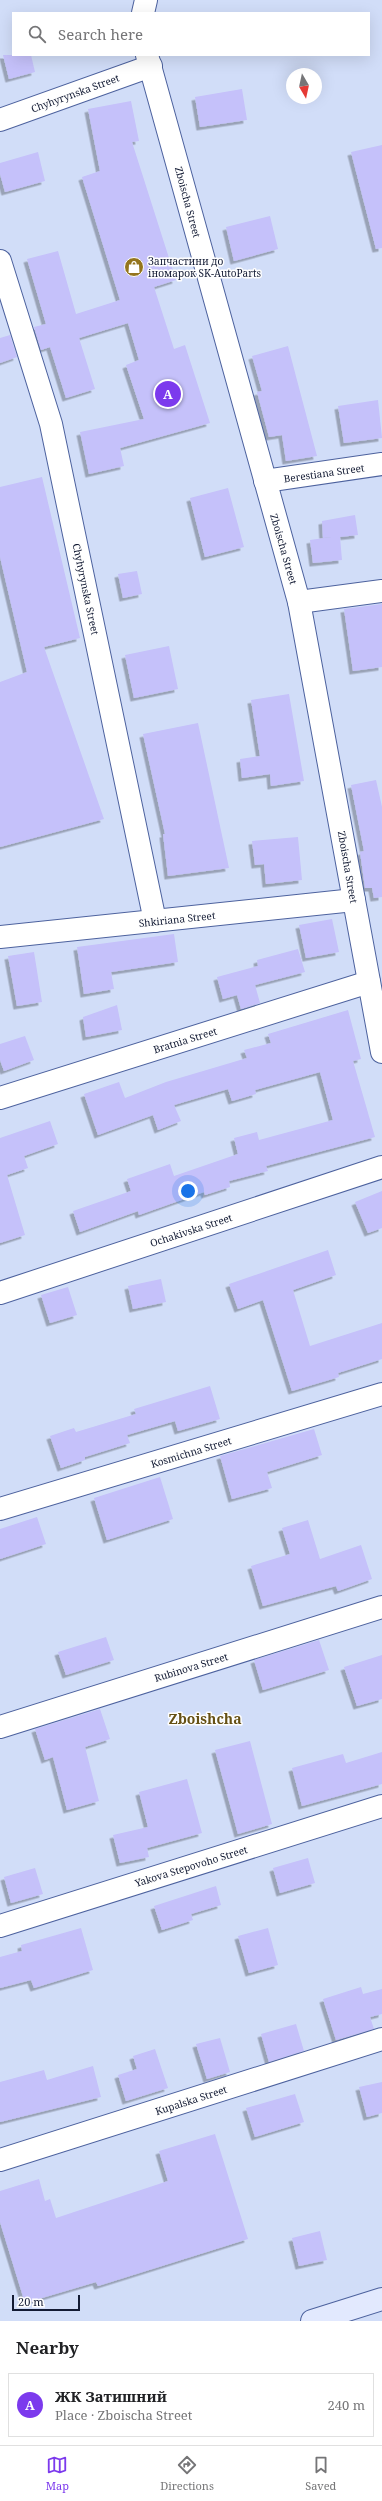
<!DOCTYPE html>
<html lang="en">
<head>
<meta charset="utf-8">
<style>
  :root { --surface:#fff; --page:#f2f2f2; --text:#202124; --muted:#757577; --line:#e0e0e0; --accent:#7c3aed }
  body { margin:0; font-family:"Noto Serif",serif; background:var(--page); color:var(--text) }
  .compass { position:absolute; left:286px; top:68px; width:36px; height:36px; border-radius:50%; background:var(--surface); box-shadow:0 4px 16px #0002; rotate:171deg }
  .scale { position:absolute; left:12px; bottom:10px; width:68px; box-sizing:border-box; padding-left:4px; border:2px solid #131b34; border-top:0; font-size:11px; line-height:14px; white-space:nowrap; color:#131b34; -webkit-text-stroke:3px #fefefe; paint-order:stroke }
  .you { position:absolute; left:188px; top:1191px; width:14px; height:14px; margin:-10px; border:3px solid #fff; border-radius:50%; background:#1a73e8; box-shadow:0 0 0 6px #1a73e833 }
  .badge { display:grid; place-items:center; width:26px; height:26px; border-radius:50%; background:var(--accent); color:#fff; font-size:13px; font-weight:700 }
  .pin { position:absolute; translate:-50% -50%; border:2px solid #fff; box-shadow:0 1px 4px #0006 }
  .list { margin:0; padding:0; list-style:none }
  h2 { display:flex; justify-content:space-between; align-items:center; height:52px; margin:0; padding:0 16px; font-size:17px }
  h2 small { font-size:13px; font-weight:400; color:var(--muted) }
  .list li { display:grid; grid-template-columns:26px 1fr auto; gap:12px; align-items:center; box-sizing:border-box; height:64px; margin:0 8px 8px; padding:0 8px; border:1px solid var(--line); border-radius:0px }
  .list b { display:block; font-size:15px; white-space:nowrap }
  .list p { margin:0; font-size:13px; white-space:nowrap; color:var(--muted) }
  .list em { font-size:13px; font-style:normal; color:var(--muted) }
  .icon { flex:none; width:22px; height:22px; fill:none; stroke:currentColor; stroke-width:2; stroke-linecap:round; stroke-linejoin:round }
  .map { position:relative; flex:none; width:382px; height:2321px; overflow:hidden }
  .search { position:absolute; background:var(--surface); box-shadow:0 4px 16px #0002; left:12px; right:12px; top:12px; height:44px; display:flex; align-items:center; gap:10px; box-sizing:border-box; padding:0 14px; border-radius:0px; color:var(--muted); font-size:15px }
  .sheet { height:124px; background:var(--surface) }
  nav { display:flex; justify-content:space-around; align-items:center; box-sizing:border-box; height:56px; border-top:1px solid var(--line); background:var(--surface); font-size:11px; color:var(--muted) }
  nav a { display:grid; justify-items:center; gap:2px }
  nav .on { color:var(--accent) }
  .map>svg:first-child { display:block }
  .building { fill:#c5c1fa; filter:url(#shadow) }
  .lines { fill:none; stroke-linecap:round; stroke-linejoin:round }
  .minor-casing { stroke:#4d629e; stroke-width:24 }
  .secondary-casing { stroke:#4d629e; stroke-width:24 }
  .minor { stroke:#fff; stroke-width:22 }
  .secondary { stroke:#e2e9fe; stroke-width:22 }
  .labels { text-anchor:middle; dominant-baseline:central; stroke-width:3; stroke-linejoin:round; paint-order:stroke }
  .street-label { font-size:10px; fill:#131b34; stroke:#fefefe }
  .poi-label { font-size:10px; fill:#131b34; stroke:#fefefe; text-anchor:start }
  .district-label { font-size:14px; font-weight:bold; fill:#655014; stroke:#fefefe }
</style>
</head>
<body>
<div class="map">
<svg width="382" height="2321" viewBox="0 0 382 2321">
  <defs>
    <filter id="shadow"><feDropShadow dx="-3.5" dy="3.5" stdDeviation="0" flood-color="#0004"/></filter>
  </defs>
  <rect width="100%" height="100%" fill="#d1ddf8"/>
  <!-- building -->
  <g class="building">
    <path d="M3,55h28l4,17 -26,7z"/>
    <path d="M242,89l5,31 -47,7 -5,-30z"/>
    <path d="M131,101l8,40 -7,1 44,138 -22,7 20,62 11,-4 25,78 -90,25 4,18 -35,8 -9,-42 64,-13 -18,-54 13,-5 -11,-37 -49,15 16,51 -29,9 -16,-51 -9,3 -7,-23 12,-3 -19,-65 31,-8 18,63 44,-14 -38,-123 18,-6 -12,-62z"/>
    <path d="M382,145v103l-6,1 -25,-97z"/>
    <path d="M38,152l7,29 -40,11 -5,-18v-11z"/>
    <path d="M270,216l8,33 -44,12 -8,-34z"/>
    <path d="M10,335l7,22 -17,6v-25z"/>
    <path d="M288,346l29,110 -31,5 -4,-26 -13,2 -12,-45 5,-1 -10,-35z"/>
    <path d="M378,400l4,38 -38,5 -6,-37z"/>
    <path d="M42,477l38,161 -36,9 60,172 -104,28v-165l27,-10 -27,-115v-70z"/>
    <path d="M228,488l16,59 -39,10 -15,-59z"/>
    <path d="M355,515l3,20 -18,2 2,23 -29,3 -3,-23 21,-3 -8,1 -1,-17z"/>
    <path d="M137,571l5,23 -19,4 -5,-24z"/>
    <path d="M382,604v63l-29,4 -9,-62z"/>
    <path d="M169,646l9,43 -44,9 -9,-43z"/>
    <path d="M289,694l15,87 -33,5 -1,-12 -28,4 -2,-19 20,-3 -9,-56z"/>
    <path d="M198,723l31,145 -61,8 -5,-42h2l-22,-100z"/>
    <path d="M376,780l6,27v90l-8,1 -2,-10h-7l-5,-36 4,-1 -13,-66z"/>
    <path d="M298,837l4,43 -36,4 -2,-20 -9,1 -3,-24z"/>
    <path d="M332,919l7,33 -33,6 -7,-33z"/>
    <path d="M174,934l4,28 -67,10 3,17 -30,5 -7,-47z"/>
    <path d="M298,949l7,23 -50,13 5,18 -19,6 -4,-14 -14,4 -6,-22 41,-11 -1,-6z"/>
    <path d="M34,952l8,50 -25,4 -9,-50z"/>
    <path d="M117,1005l5,25 -36,7 -3,-20z"/>
    <path d="M348,1010l13,49 -8,2 22,76 -109,29 2,5 -39,10 1,6 -25,8 -1,-3 -65,23 -1,-4 -58,21 -7,-21 58,-20 -4,-12 43,-15 4,12 64,-22 -4,-16 23,-6 2,8 74,-20 -13,-48 -65,18 1,4 -24,7 -4,-12 -54,16 7,16 -23,9 -5,-15 -55,20 -14,-41 35,-12 6,16 41,-16 81,-24 -3,-8 27,-7 -3,-9z"/>
    <path d="M25,1036l9,24 -30,11 -4,-11v-16z"/>
    <path d="M50,1121l8,23 -34,12 4,12 -21,7 18,60 -25,8v-105z"/>
    <path d="M382,1191v37l-14,5 -13,-31z"/>
    <path d="M328,1250l8,25 -43,15 17,56 72,-23v36l-44,14 1,4 -47,14 -29,-91 -25,9 -9,-25z"/>
    <path d="M161,1279l5,23 -33,7 -5,-23z"/>
    <path d="M68,1287l9,28 -27,8 -9,-28z"/>
    <path d="M210,1386l10,33 -42,12 -3,-10 -48,14 3,8 -45,14v3l-24,8 -11,-32 24,-8 2,4 60,-18 -2,-5z"/>
    <path d="M314,1429l8,26 -55,17 5,16 -40,11 -12,-43z"/>
    <path d="M160,1477l13,42 -66,21 -13,-42z"/>
    <path d="M37,1517l9,27 -46,15v-30z"/>
    <path d="M308,1520l12,39 41,-14 11,34 -34,12 -2,-5 -73,20 -12,-40 39,-12 -8,-26z"/>
    <path d="M106,1637l8,23 -48,15 -8,-23z"/>
    <path d="M319,1640l10,30 -66,20 -9,-30z"/>
    <path d="M382,1655v44l-25,7 -13,-39z"/>
    <path d="M100,1709l10,30 -25,8 14,54 -32,9 -14,-53 -8,3 -10,-31z"/>
    <path d="M250,1741l22,83 -34,10 -23,-84z"/>
    <path d="M382,1752v32l-80,22 -10,-38 51,-14 3,9z"/>
    <path d="M187,1779l15,54 -55,15 2,9 -29,6 -7,-28 35,-8 -9,-35z"/>
    <path d="M308,1858l7,25 -35,10 -7,-25z"/>
    <path d="M35,1868l8,26 -32,9 -7,-26z"/>
    <path d="M216,1886l5,19 -30,9 2,6 -31,10 -8,-24z"/>
    <path d="M81,1928l12,42 -59,18 -3,-8 -31,8v-31l22,-6 -1,-6z"/>
    <path d="M268,1928l10,37 -29,8 -11,-37z"/>
    <path d="M361,1987l2,7 19,-5v25l-12,3 4,12 -38,11 -13,-41z"/>
    <path d="M296,2024l8,27 -35,11 -8,-28z"/>
    <path d="M220,2038l10,34 -23,7 -11,-35z"/>
    <path d="M155,2049l13,39 -42,13 -8,-26 19,-6 -4,-13z"/>
    <path d="M93,2066l8,31 -101,25v-40l44,-12 3,10z"/>
    <path d="M382,2082v31l-15,4 -8,-30z"/>
    <path d="M295,2094l9,28 -49,15 -9,-29z"/>
    <path d="M215,2134l33,105 -150,47 -2,-4 -71,21 -25,-81v-31l39,-12 6,22 5,-2 6,19 112,-37 -9,-30z"/>
    <path d="M320,2231l7,29 -28,6 -7,-28z"/>
  </g>
  <g class="lines">
    <defs>
      <g id="minor">
        <path d="M143,13l3,-13"/>
        <path d="M147,55l152,547 83,450"/>
        <path d="M0,120l151,-54"/>
        <path d="M0,261l51,163 104,497"/>
        <path d="M265,481l117,-17"/>
        <path d="M299,602l83,-11"/>
        <path d="M0,937l354,-37"/>
        <path d="M0,1098l369,-116"/>
        <path d="M0,1293l382,-126"/>
        <path d="M0,1509l382,-115"/>
        <path d="M0,1727l382,-120"/>
        <path d="M0,1926l382,-120"/>
        <path d="M0,2160l382,-121"/>
      </g>
      <path id="secondary" d="M312,2321l70,-22"/>
    </defs>
    <!-- minor casing -->
    <use href="#minor" class="minor-casing"/>
    <!-- secondary casing -->
    <use href="#secondary" class="secondary-casing"/>
    <!-- minor -->
    <use href="#minor" class="minor"/>
    <!-- secondary -->
    <use href="#secondary" class="secondary"/>
  </g>
  <!-- icons -->
  <defs>
    <symbol id="shop-disc" viewBox="-11 -11 22 22"><circle r="9.5" fill="#94751d" stroke="#fefefe"/><path d="M-5-2.5h2.3a2.7 3.5 0 0 1 5.4 0H5L5.5 6h-11ZM-1.5-2.5h3a1.5 2.3 0 0 0-3 0Z" fill="#fff"/></symbol>
  </defs>
  <g fill-rule="evenodd">
    <use href="#shop-disc" x="123" y="256" width="22" height="22"/>
  </g>
  <g class="labels">
    <!-- street labels -->
    <g class="street-label">
      <text transform="translate(75 93) rotate(-20)">Chyhyrynska Street</text>
      <text transform="translate(188 202) rotate(75)">Zboischa Street</text>
      <text transform="translate(324 473) rotate(-8)">Berestiana Street</text>
      <text transform="translate(284 549) rotate(74)">Zboischa Street</text>
      <text transform="translate(86 589) rotate(78)">Chyhyrynska Street</text>
      <text transform="translate(348 867) rotate(80)">Zboischa Street</text>
      <text transform="translate(177 919) rotate(-6)">Shkiriana Street</text>
      <text transform="translate(185 1040) rotate(-17)">Bratnia Street</text>
      <text transform="translate(191 1230) rotate(-18)">Ochakivska Street</text>
      <text transform="translate(191 1452) rotate(-17)">Kosmichna Street</text>
      <text transform="translate(191 1667) rotate(-17)">Rubinova Street</text>
      <text transform="translate(191 1866) rotate(-17)">Yakova Stepovoho Street</text>
      <text transform="translate(191 2100) rotate(-18)">Kupalska Street</text>
    </g>
    <!-- poi labels -->
    <g class="poi-label">
      <text x="148" y="261">Запчастини до<tspan x="148" dy="12">іномарок SK-AutoParts</tspan></text>
    </g>
    <!-- district labels -->
    <g class="district-label">
      <text x="205" y="1718">Zboishcha</text>
    </g>
  </g>
</svg>
<svg class="compass" viewBox="-18 -18 36 36"><path d="M0-13l5 13h-10z" fill="#e53935"/><path d="M0 13l5-13h-10z" fill="#757577"/></svg>
<div class="scale">20 m</div>
<div class="you"></div>
<div class="pin badge" style="left:168px;top:394px">A</div>
<div class="search"><svg class="icon" aria-label="search" viewBox="0 0 24 24"><circle cx="10" cy="10" r="6"/><path d="M15 15l6 6"/></svg>Search here</div>
</div>
<section class="sheet">
<h2>Nearby<small></small></h2>
<ul class="list">
<li><span class="badge">A</span><div><b>ЖК Затишний</b><p>Place · Zboischa Street</p></div><em>240 m</em></li>
</ul>
</section>
<nav>
<a class="on"><svg class="icon" aria-label="map" viewBox="0 0 24 24"><path d="M3 6l6-2 6 2 6-2v14l-6 2-6-2-6 2zM9 4v14M15 6v14"/></svg>Map</a>
<a><svg class="icon" aria-label="directions" viewBox="0 0 24 24"><path d="M12 3l9 9-9 9-9-9zM9 14v-3h6M13 9l2 2-2 2"/></svg>Directions</a>
<a><svg class="icon" aria-label="saved" viewBox="0 0 24 24"><path d="M7 4h10v16l-5-4-5 4z"/></svg>Saved</a>
</nav>
</body>
</html>
